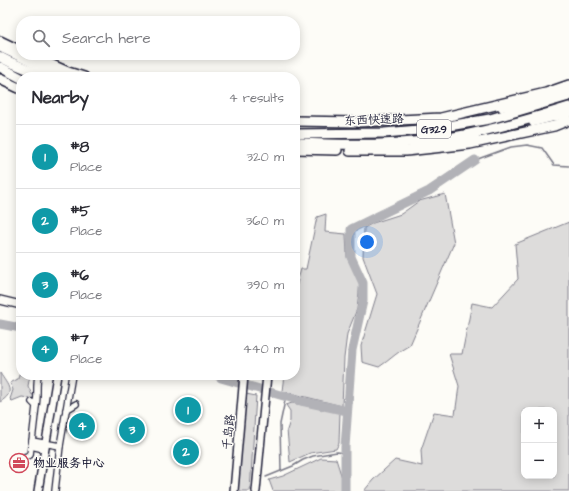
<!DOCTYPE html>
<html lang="en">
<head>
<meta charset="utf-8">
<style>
  :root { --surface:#fff; --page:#f7f7f7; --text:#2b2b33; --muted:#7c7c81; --line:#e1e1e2; --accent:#db2777 }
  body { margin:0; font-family:"Architects Daughter","LXGW WenKai TC",sans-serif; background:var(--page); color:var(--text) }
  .controls { position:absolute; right:12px; bottom:12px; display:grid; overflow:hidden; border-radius:8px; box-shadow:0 2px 10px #0003 }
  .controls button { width:36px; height:36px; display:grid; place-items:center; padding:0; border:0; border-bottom:1px solid var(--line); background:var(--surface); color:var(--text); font:20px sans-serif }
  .you { position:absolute; left:367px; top:242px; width:14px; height:14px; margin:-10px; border:3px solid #fff; border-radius:50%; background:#1a73e8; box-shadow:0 0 0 6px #1a73e833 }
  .badge { display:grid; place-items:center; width:26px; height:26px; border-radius:50%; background:var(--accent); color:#fff; font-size:13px; font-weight:700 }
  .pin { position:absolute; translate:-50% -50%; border:2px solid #fff; box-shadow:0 1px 4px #0006 }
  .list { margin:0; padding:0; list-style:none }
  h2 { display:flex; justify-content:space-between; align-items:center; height:52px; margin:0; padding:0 16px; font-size:17px }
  h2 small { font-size:13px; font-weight:400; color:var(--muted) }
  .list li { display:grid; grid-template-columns:26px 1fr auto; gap:12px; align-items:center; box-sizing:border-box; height:64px; padding:0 16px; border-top:1px solid var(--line) }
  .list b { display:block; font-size:15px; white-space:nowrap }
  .list p { margin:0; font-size:13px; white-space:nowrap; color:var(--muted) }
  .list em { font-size:13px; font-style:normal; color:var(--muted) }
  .icon { flex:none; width:22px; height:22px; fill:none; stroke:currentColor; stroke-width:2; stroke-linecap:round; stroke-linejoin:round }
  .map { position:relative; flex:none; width:569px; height:491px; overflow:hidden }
  .search { position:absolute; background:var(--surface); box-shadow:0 2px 10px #0003; left:16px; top:16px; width:284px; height:44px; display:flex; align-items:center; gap:10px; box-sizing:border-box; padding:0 14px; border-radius:16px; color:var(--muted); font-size:15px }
  .panel { position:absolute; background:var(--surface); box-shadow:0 2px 10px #0003; left:16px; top:72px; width:284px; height:308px; border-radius:16px }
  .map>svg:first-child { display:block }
  .green { fill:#dddcdb; stroke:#807f8b; fill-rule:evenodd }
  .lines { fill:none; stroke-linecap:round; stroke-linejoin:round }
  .stream { stroke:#787885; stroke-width:1.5 }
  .river { stroke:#b2b2b7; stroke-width:9 }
  .minor-casing { stroke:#22223b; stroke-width:8 }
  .tertiary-casing { stroke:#22223b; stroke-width:10 }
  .secondary-casing { stroke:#22223b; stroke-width:11 }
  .primary-casing { stroke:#22223b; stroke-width:12 }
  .trunk-casing { stroke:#22223b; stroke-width:12 }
  .minor { stroke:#fdfcf7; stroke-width:5.5 }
  .tertiary { stroke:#fdfcf7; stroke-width:7 }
  .secondary { stroke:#fdfcf7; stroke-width:8 }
  .primary { stroke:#fdfcf7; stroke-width:9 }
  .trunk { stroke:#fdfcf7; stroke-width:9 }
  .labels { text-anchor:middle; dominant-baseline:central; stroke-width:3; stroke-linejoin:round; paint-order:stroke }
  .shield { fill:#fdfcf7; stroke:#646373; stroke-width:1 }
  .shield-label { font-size:11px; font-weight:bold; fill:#22223b }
  .street-label { font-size:12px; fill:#22223b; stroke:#fdfcf7 }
  .poi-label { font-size:12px; font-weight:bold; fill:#22223b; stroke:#fdfcf7; text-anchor:start }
</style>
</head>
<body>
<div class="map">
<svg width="569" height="491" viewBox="0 0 569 491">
  <rect width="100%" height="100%" fill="#fdfcf7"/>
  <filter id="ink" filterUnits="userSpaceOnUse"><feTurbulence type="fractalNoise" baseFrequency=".025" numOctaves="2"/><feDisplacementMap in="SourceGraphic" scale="8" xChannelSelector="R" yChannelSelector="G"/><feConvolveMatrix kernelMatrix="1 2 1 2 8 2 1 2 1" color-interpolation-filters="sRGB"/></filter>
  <g filter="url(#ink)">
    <!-- green -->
    <g class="green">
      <path d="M445,194l9,49 -44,102c-12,6 -20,15 -31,22l-17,-5 -1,-16 16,-52 -14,-37 1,-29 9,-5 28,-9 18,-13z"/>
      <path d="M326,214l-1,18 21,2 1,23 13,26 -3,26 -10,25 -3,24 -2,48 -60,-15 2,-16h11v-84l6,-22h5l11,-52z"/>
      <path d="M569,222v269h-205l9,-11 22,-20 27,6 -1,-16 13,-38 21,3 4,-29 -10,-32h13l10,-51 20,4 26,-28 -3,-35zM524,410h30v66h-30z"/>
      <path d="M0,373c8,13 16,19 0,29z"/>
      <path d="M21,373v2h9l-2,11 4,9 3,-1 -1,5 -12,-2 -10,4 -2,-2 3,-9 -3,-7 8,-4 1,-5z"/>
      <path d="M246,394l10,2 -6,95h-12z"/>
      <path d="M292,403l48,9 -1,31 -3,6 -26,4 -20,9 -3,-32 3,-9v-10l-4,-6z"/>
      <path d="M321,458l15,1 7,22 -1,10h-69l-4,-11 14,-4z"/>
    </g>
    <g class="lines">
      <!-- stream -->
      <g class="stream">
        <path d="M475,160l36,-13 16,-2 15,3 12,17 15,1"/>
        <path d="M281,471l-1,-47 6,-28"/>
        <path d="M266,477l27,-11 10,-6 10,-4 24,-4 8,1"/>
      </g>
      <!-- river -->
      <g class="river">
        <path d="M0,324l21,4"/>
        <path d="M217,375l4,3 80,23 46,10"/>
        <path d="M345,491v-44l7,-97 11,-49v-18l-12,-26v-28l78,-38 46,-31"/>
      </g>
      <defs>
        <g id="minor">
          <path d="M36,406c2,-11 0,-20 2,-31"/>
          <path d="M66,410l10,-6"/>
          <path d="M32,441l4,-35 -4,-4"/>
          <path d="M60,446l12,-71"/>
          <path d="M44,449l-13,-3 1,-5 28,5 -5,45"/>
          <path d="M24,457l6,-2 1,-9"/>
        </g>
        <g id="tertiary">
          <path d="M0,300l21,5"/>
          <path d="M38,491l19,-116"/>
          <path d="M234,491l10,-116"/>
          <path d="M256,491l11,-116"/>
        </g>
        <g id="secondary">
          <path d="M502,107l24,-4 43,-13"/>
          <path d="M533,122l36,-9"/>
          <path d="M450,141l12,-1 13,-3"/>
        </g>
        <path id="primary" d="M0,47l64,30"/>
        <g id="trunk">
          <path d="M0,41l21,10"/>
          <path d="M30,55l38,17 16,5"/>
          <path d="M0,57l10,5 36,15"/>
          <path d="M0,67l21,11"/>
          <path d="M0,79l21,10"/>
          <path d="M295,121l62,1 84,-4 105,-25 23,-8"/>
          <path d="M295,134l89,-1 47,-4 59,-10 79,-23"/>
          <path d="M295,143c53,2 106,3 159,-6 38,-7 77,-18 115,-30"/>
          <path d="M295,149l42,1"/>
          <path d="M350,151h56l64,-7 84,-18 15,-6"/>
        </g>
      </defs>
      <!-- minor casing -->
      <use href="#minor" class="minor-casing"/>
      <!-- tertiary casing -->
      <use href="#tertiary" class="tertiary-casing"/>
      <!-- secondary casing -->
      <use href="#secondary" class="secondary-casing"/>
      <!-- primary casing -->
      <use href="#primary" class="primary-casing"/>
      <!-- trunk casing -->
      <use href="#trunk" class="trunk-casing"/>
      <!-- minor -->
      <use href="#minor" class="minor"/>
      <!-- tertiary -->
      <use href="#tertiary" class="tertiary"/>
      <!-- secondary -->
      <use href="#secondary" class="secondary"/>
      <!-- primary -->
      <use href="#primary" class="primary"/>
      <!-- trunk -->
      <use href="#trunk" class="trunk"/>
    </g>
  </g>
  <!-- icons -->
  <defs>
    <symbol id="office-ring" viewBox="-11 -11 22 22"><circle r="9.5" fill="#fdfcf7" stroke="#d1495b" stroke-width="1.5"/><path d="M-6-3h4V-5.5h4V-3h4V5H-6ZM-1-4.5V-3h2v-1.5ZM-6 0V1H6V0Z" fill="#d1495b"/></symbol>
  </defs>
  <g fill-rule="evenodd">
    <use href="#office-ring" x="8" y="452" width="22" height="22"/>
  </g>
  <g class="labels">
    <!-- shield labels -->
    <rect class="shield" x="417" y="120" width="34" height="18" rx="3"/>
    <g class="shield-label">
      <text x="434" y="129">G329</text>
    </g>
    <!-- street labels -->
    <g class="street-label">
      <text transform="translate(374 120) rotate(-2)">东西快速路</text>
      <text transform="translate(229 432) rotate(-84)">千岛路</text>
    </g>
    <!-- poi labels -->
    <g class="poi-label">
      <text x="33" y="463">物业服务中心</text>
    </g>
  </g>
</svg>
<div class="controls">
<button>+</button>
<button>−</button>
</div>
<div class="you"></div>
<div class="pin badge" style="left:188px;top:410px;background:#0f9aa8">1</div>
<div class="pin badge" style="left:186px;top:452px;background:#0f9aa8">2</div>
<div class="pin badge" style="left:132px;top:430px;background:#0f9aa8">3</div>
<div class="pin badge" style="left:82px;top:426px;background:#0f9aa8">4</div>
<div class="search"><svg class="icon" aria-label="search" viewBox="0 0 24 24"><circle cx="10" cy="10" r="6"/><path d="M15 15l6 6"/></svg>Search here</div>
<section class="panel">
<h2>Nearby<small>4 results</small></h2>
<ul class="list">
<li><span class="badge" style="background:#0f9aa8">1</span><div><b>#8</b><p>Place</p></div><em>320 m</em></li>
<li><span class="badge" style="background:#0f9aa8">2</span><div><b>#5</b><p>Place</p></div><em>360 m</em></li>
<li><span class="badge" style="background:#0f9aa8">3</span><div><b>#6</b><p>Place</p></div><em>390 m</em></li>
<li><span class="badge" style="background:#0f9aa8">4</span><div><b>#7</b><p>Place</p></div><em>440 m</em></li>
</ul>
</section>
</div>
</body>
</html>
